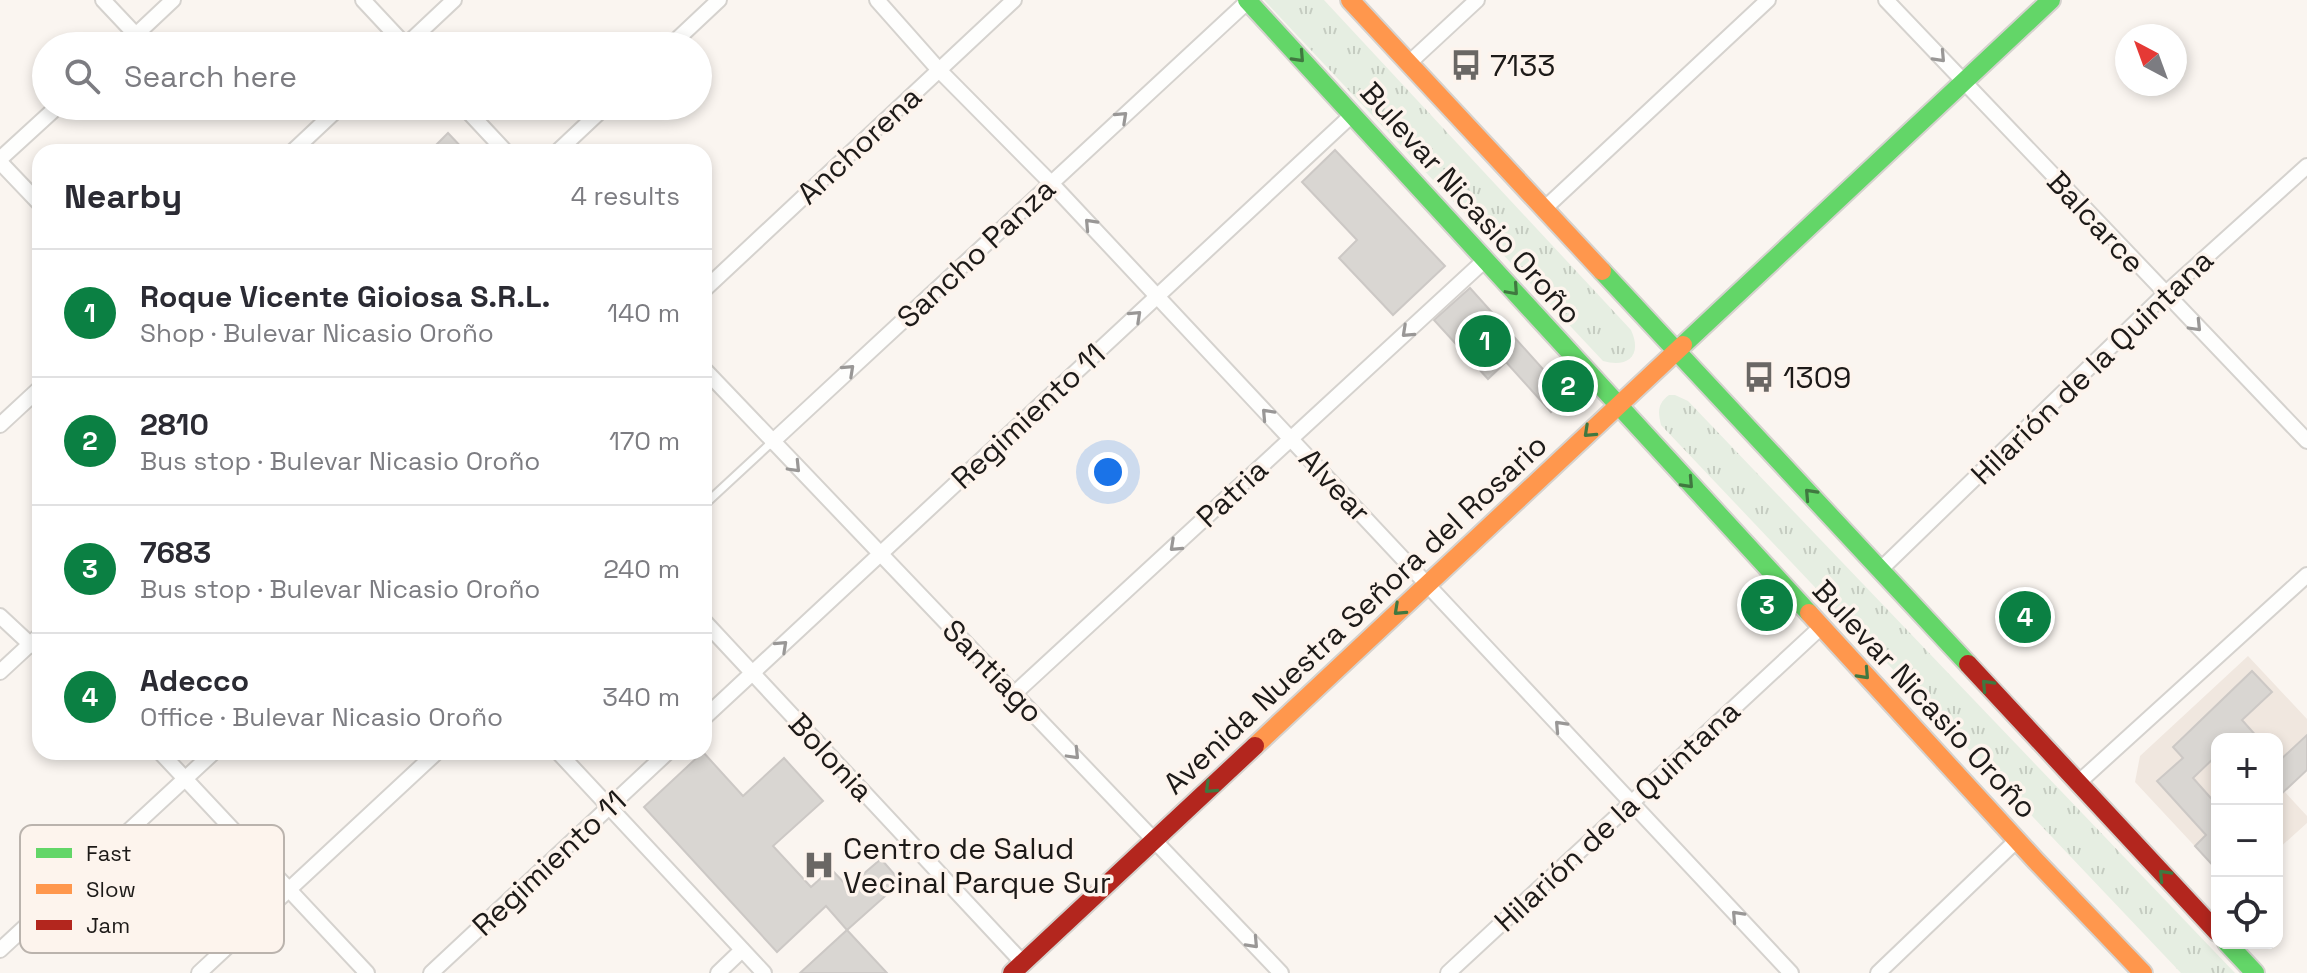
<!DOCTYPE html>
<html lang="en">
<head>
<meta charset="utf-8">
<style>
  :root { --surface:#fff; --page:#f7f7f7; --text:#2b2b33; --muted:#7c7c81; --line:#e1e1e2; --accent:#0b8043 }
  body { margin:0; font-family:"Space Grotesk",sans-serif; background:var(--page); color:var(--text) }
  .controls { position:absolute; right:24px; bottom:24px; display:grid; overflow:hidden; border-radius:16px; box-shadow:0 4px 12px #0003 }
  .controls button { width:72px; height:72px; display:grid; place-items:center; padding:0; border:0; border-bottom:2px solid var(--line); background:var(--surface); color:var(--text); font:40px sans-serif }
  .compass { position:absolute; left:2115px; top:24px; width:72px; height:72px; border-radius:50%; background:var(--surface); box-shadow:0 4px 12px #0003; rotate:319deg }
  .you { position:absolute; left:1108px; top:472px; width:28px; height:28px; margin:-20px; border:6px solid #fff; border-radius:50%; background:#1a73e8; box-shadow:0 0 0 12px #1a73e833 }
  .badge { display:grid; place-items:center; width:52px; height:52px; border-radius:50%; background:var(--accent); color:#fff; font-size:26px; font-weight:700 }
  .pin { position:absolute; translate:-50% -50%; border:4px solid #fff; box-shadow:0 2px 8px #0006 }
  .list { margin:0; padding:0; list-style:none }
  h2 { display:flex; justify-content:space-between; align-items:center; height:104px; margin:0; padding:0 32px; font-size:34px }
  h2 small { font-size:26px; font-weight:400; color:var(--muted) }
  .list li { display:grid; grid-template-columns:52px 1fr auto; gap:24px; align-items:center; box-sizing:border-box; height:128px; padding:0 32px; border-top:2px solid var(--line) }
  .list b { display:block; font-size:30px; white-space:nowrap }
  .list p { margin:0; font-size:26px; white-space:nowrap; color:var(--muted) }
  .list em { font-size:26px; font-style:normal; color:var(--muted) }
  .icon { flex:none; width:44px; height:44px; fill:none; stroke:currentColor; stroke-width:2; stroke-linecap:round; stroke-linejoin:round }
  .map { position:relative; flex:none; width:2307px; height:973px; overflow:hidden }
  .search { position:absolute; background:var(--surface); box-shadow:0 4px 12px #0003; left:32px; top:32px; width:680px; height:88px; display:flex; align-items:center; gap:20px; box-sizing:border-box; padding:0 28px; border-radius:44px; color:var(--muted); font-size:30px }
  .panel { position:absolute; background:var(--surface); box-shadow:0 4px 12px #0003; left:32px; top:144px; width:680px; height:616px; border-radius:24px }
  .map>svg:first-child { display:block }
  .built { fill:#f0e7df }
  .park { fill:url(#park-tufts) }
  .building { fill:#d9d6d2; stroke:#ccc8c5; stroke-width:2 }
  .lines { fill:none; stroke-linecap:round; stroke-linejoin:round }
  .lane-casing { stroke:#d5d2ce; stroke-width:11 }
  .street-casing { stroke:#d5d2ce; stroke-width:18 }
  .fast-casing { stroke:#d5d2ce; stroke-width:22 }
  .slow-casing { stroke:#d5d2ce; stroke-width:22 }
  .jam-casing { stroke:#d5d2ce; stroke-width:22 }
  .lane { stroke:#fefefd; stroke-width:7 }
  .street { stroke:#fefefd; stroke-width:14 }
  .fast { stroke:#63d668; stroke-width:18 }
  .slow { stroke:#ff974d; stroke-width:18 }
  .jam { stroke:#b3261e; stroke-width:18 }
  .oneway { stroke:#407840 }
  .oneway2 { stroke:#999796 }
  .labels { text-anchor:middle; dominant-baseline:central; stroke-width:7; stroke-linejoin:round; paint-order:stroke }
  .poi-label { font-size:30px; fill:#1d1a18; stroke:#fdf4ed; text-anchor:start }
  .street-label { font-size:30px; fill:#1d1a18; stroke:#fdf4ed }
  .key { fill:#fdf4ed; stroke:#bab3ad; stroke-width:2 }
  .key-label { font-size:22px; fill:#1d1a18 }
</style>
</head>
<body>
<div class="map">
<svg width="2307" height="973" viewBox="0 0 2307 973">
  <defs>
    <pattern id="park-tufts" width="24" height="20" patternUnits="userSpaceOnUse" patternTransform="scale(2)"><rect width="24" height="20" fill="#e6eee2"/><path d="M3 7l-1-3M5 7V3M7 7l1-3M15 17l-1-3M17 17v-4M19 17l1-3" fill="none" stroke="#c5ccc1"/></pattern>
  </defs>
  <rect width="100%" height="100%" fill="#faf5f0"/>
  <!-- built -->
  <path class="built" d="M2248,656l59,63v51l-23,21 23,25v7l-30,27v-111h-60v131l-82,-88 5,-26z"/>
  <!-- park -->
  <g class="park">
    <path d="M1264,0h60l307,330c12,26 -4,38 -28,31z"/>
    <path d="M1669,395h6l13,6 547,572h-54l-520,-548c-3,-13 -4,-21 8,-30z"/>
  </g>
  <!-- building -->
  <g class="building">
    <path d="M448,133l18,19h-37z"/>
    <path d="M1335,150l110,116 -52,49 -54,-57 18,-18 -55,-58z"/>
    <path d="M1470,288l98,109 -17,15 -45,-50 -18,17 -54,-59z"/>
    <path d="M2252,671l20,21 -30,28 17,19h-42v16l-24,23 24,27v65l-22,-24 11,-11 -49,-54 26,-23 -10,-11z"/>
    <path d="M2307,735v35l-30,28v-35z"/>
    <path d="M703,752l40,44 41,-38 39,43 -50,45 38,41 20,-18 17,18 33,-28 20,23 -54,48 -21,-24 -49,46 -133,-145z"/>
    <path d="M847,930l40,43h-87z"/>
  </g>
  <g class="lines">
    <defs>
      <path id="lane" d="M704,505l68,-63"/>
      <g id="street">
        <path d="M103,0l33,35"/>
        <path d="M363,0l43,46"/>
        <path d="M877,0l62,70 112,113 740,790"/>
        <path d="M1886,0l421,441"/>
        <path d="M124,46l49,-46"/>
        <path d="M405,46l49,-46"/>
        <path d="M670,46l49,-46"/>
        <path d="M1409,63l68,-63"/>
        <path d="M463,106l43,46"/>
        <path d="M292,152l49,-46"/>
        <path d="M557,152l49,-46"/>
        <path d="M0,159l58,-53"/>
        <path d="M0,162l40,42"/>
        <path d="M1544,209l224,-209"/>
        <path d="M704,290l310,-290"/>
        <path d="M704,369l577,604"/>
        <path d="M0,425l40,-37"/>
        <path d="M772,442l476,-441"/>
        <path d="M1880,570l285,-276 142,-128"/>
        <path d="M0,616l30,28 6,3"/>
        <path d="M704,621l319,342"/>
        <path d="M0,672l40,-37"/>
        <path d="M1015,693l470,-433"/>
        <path d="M704,718l648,-603"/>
        <path d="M160,752l207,221"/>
        <path d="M558,752l206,221"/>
        <path d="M2078,783l229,-208"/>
        <path d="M0,950l214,-198"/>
        <path d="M199,973l238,-221"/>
        <path d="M431,973l237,-221"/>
        <path d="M718,973l24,-23"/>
        <path d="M1448,973l373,-346"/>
        <path d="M1878,973l139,-133"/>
      </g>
      <g id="fast">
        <path d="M1247,0l562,613"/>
        <path d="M1602,271l366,393"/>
        <path d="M1683,345l368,-345"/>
        <path d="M2227,943l28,30"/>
      </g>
      <g id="slow">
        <path d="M1350,0l252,271"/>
        <path d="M1809,613l227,248 107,112"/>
        <path d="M1255,746l428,-401"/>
      </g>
      <g id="jam">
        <path d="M1968,664l249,268"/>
        <path d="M1012,973l243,-227"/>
      </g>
    </defs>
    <!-- lane casing -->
    <use href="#lane" class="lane-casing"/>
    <!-- street casing -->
    <use href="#street" class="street-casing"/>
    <!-- fast casing -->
    <use href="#fast" class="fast-casing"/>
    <!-- slow casing -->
    <use href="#slow" class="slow-casing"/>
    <!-- jam casing -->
    <use href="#jam" class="jam-casing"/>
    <!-- lane -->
    <use href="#lane" class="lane"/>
    <!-- street -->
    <use href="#street" class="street"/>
    <!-- fast -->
    <use href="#fast" class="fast"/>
    <!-- slow -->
    <use href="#slow" class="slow"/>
    <!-- jam -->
    <use href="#jam" class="jam"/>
  </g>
  <!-- one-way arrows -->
  <defs><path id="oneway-chevron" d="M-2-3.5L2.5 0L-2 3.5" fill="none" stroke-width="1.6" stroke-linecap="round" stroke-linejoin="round" transform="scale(2)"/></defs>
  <g class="oneway">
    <use href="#oneway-chevron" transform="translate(1299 57) rotate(47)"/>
    <use href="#oneway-chevron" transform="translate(1513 290) rotate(48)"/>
    <use href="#oneway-chevron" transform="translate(1589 432) rotate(137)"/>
    <use href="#oneway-chevron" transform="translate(1688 483) rotate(47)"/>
    <use href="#oneway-chevron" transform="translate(1810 494) rotate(-133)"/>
    <use href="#oneway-chevron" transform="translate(1399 610) rotate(137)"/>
    <use href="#oneway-chevron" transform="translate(1864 674) rotate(47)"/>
    <use href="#oneway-chevron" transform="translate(1987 685) rotate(-133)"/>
    <use href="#oneway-chevron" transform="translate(1210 788) rotate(137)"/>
    <use href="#oneway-chevron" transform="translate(2164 875) rotate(-133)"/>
  </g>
  <g class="oneway2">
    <use href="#oneway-chevron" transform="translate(1940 57) rotate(47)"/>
    <use href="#oneway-chevron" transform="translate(1122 117) rotate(-43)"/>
    <use href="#oneway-chevron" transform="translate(1090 224) rotate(-133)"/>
    <use href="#oneway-chevron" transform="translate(1136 316) rotate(-43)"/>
    <use href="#oneway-chevron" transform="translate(2196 326) rotate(46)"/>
    <use href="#oneway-chevron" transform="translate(1407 332) rotate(137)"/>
    <use href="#oneway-chevron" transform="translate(849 370) rotate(-43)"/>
    <use href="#oneway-chevron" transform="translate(1267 414) rotate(-133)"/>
    <use href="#oneway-chevron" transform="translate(795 467) rotate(46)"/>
    <use href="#oneway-chevron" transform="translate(1175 546) rotate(137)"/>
    <use href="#oneway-chevron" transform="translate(782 646) rotate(-43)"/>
    <use href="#oneway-chevron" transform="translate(1560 726) rotate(-133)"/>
    <use href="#oneway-chevron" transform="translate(1074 754) rotate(46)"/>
    <use href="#oneway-chevron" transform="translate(1737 916) rotate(-133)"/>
    <use href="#oneway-chevron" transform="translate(1253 943) rotate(47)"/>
  </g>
  <!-- icons -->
  <defs>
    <symbol id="bus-bare" viewBox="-9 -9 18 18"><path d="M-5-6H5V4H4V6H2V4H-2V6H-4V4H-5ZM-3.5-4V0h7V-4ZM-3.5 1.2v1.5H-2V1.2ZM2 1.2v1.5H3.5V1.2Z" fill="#6a6764" stroke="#fdf4ed" stroke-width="2.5" paint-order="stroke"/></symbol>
    <symbol id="hospital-bare" viewBox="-9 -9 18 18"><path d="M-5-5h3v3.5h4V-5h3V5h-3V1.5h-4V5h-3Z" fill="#6a6764" stroke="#fdf4ed" stroke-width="2.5" paint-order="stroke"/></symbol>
  </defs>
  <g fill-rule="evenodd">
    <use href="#bus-bare" x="1444" y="43" width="44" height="44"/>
    <use href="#bus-bare" x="1737" y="355" width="44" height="44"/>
    <use href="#hospital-bare" x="797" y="843" width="44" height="44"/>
  </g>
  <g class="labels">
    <!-- poi labels -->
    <g class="poi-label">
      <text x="1490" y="65">7133</text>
      <text x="1783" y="377">1309</text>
      <text x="843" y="848">Centro de Salud<tspan x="843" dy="34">Vecinal Parque Sur</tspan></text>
    </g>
    <!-- street labels -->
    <g class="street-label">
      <text transform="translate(859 145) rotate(-43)">Anchorena</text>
      <text transform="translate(1471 203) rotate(48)">Bulevar Nicasio Oroño</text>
      <text transform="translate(2096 222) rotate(47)">Balcarce</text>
      <text transform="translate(976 253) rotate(-43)">Sancho Panza</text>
      <text transform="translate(2092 367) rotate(-44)">Hilarión de la Quintana</text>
      <text transform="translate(1028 416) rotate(-43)">Regimiento 11</text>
      <text transform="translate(1335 485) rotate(47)">Alvear</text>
      <text transform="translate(1232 493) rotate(-43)">Patria</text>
      <text transform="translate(1355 614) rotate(-43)">Avenida Nuestra Señora del Rosario</text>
      <text transform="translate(993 671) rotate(46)">Santiago</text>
      <text transform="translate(1925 699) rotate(47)">Bulevar Nicasio Oroño</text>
      <text transform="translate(831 757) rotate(47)">Bolonia</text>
      <text transform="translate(1617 816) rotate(-43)">Hilarión de la Quintana</text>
      <text transform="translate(549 863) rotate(-43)">Regimiento 11</text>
    </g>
  </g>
  <!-- legend -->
  <rect x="20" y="825" width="264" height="128" rx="12" class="key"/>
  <rect x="36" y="848" width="36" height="10" fill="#63d668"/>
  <rect x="36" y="884" width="36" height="10" fill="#ff974d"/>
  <rect x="36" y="920" width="36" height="10" fill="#b3261e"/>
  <g class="key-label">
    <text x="86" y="861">Fast</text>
    <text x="86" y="897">Slow</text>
    <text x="86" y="933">Jam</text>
  </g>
</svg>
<div class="controls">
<button>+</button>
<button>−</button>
<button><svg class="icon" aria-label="locate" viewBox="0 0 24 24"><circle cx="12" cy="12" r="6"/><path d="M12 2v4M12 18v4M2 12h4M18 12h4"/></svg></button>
</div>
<svg class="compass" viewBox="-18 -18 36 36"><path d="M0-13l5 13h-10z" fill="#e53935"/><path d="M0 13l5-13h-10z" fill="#7c7c81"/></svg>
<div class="you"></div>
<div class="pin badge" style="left:1485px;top:341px">1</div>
<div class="pin badge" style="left:1568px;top:386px">2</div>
<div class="pin badge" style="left:1767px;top:605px">3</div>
<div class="pin badge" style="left:2025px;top:617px">4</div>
<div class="search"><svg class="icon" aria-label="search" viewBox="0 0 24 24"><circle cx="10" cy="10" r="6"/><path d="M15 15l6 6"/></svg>Search here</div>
<section class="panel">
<h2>Nearby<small>4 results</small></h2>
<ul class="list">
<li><span class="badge">1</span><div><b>Roque Vicente Gioiosa S.R.L.</b><p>Shop · Bulevar Nicasio Oroño</p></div><em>140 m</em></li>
<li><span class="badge">2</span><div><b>2810</b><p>Bus stop · Bulevar Nicasio Oroño</p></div><em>170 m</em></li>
<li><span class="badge">3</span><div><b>7683</b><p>Bus stop · Bulevar Nicasio Oroño</p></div><em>240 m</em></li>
<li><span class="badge">4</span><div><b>Adecco</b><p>Office · Bulevar Nicasio Oroño</p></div><em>340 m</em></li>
</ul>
</section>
</div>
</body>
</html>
